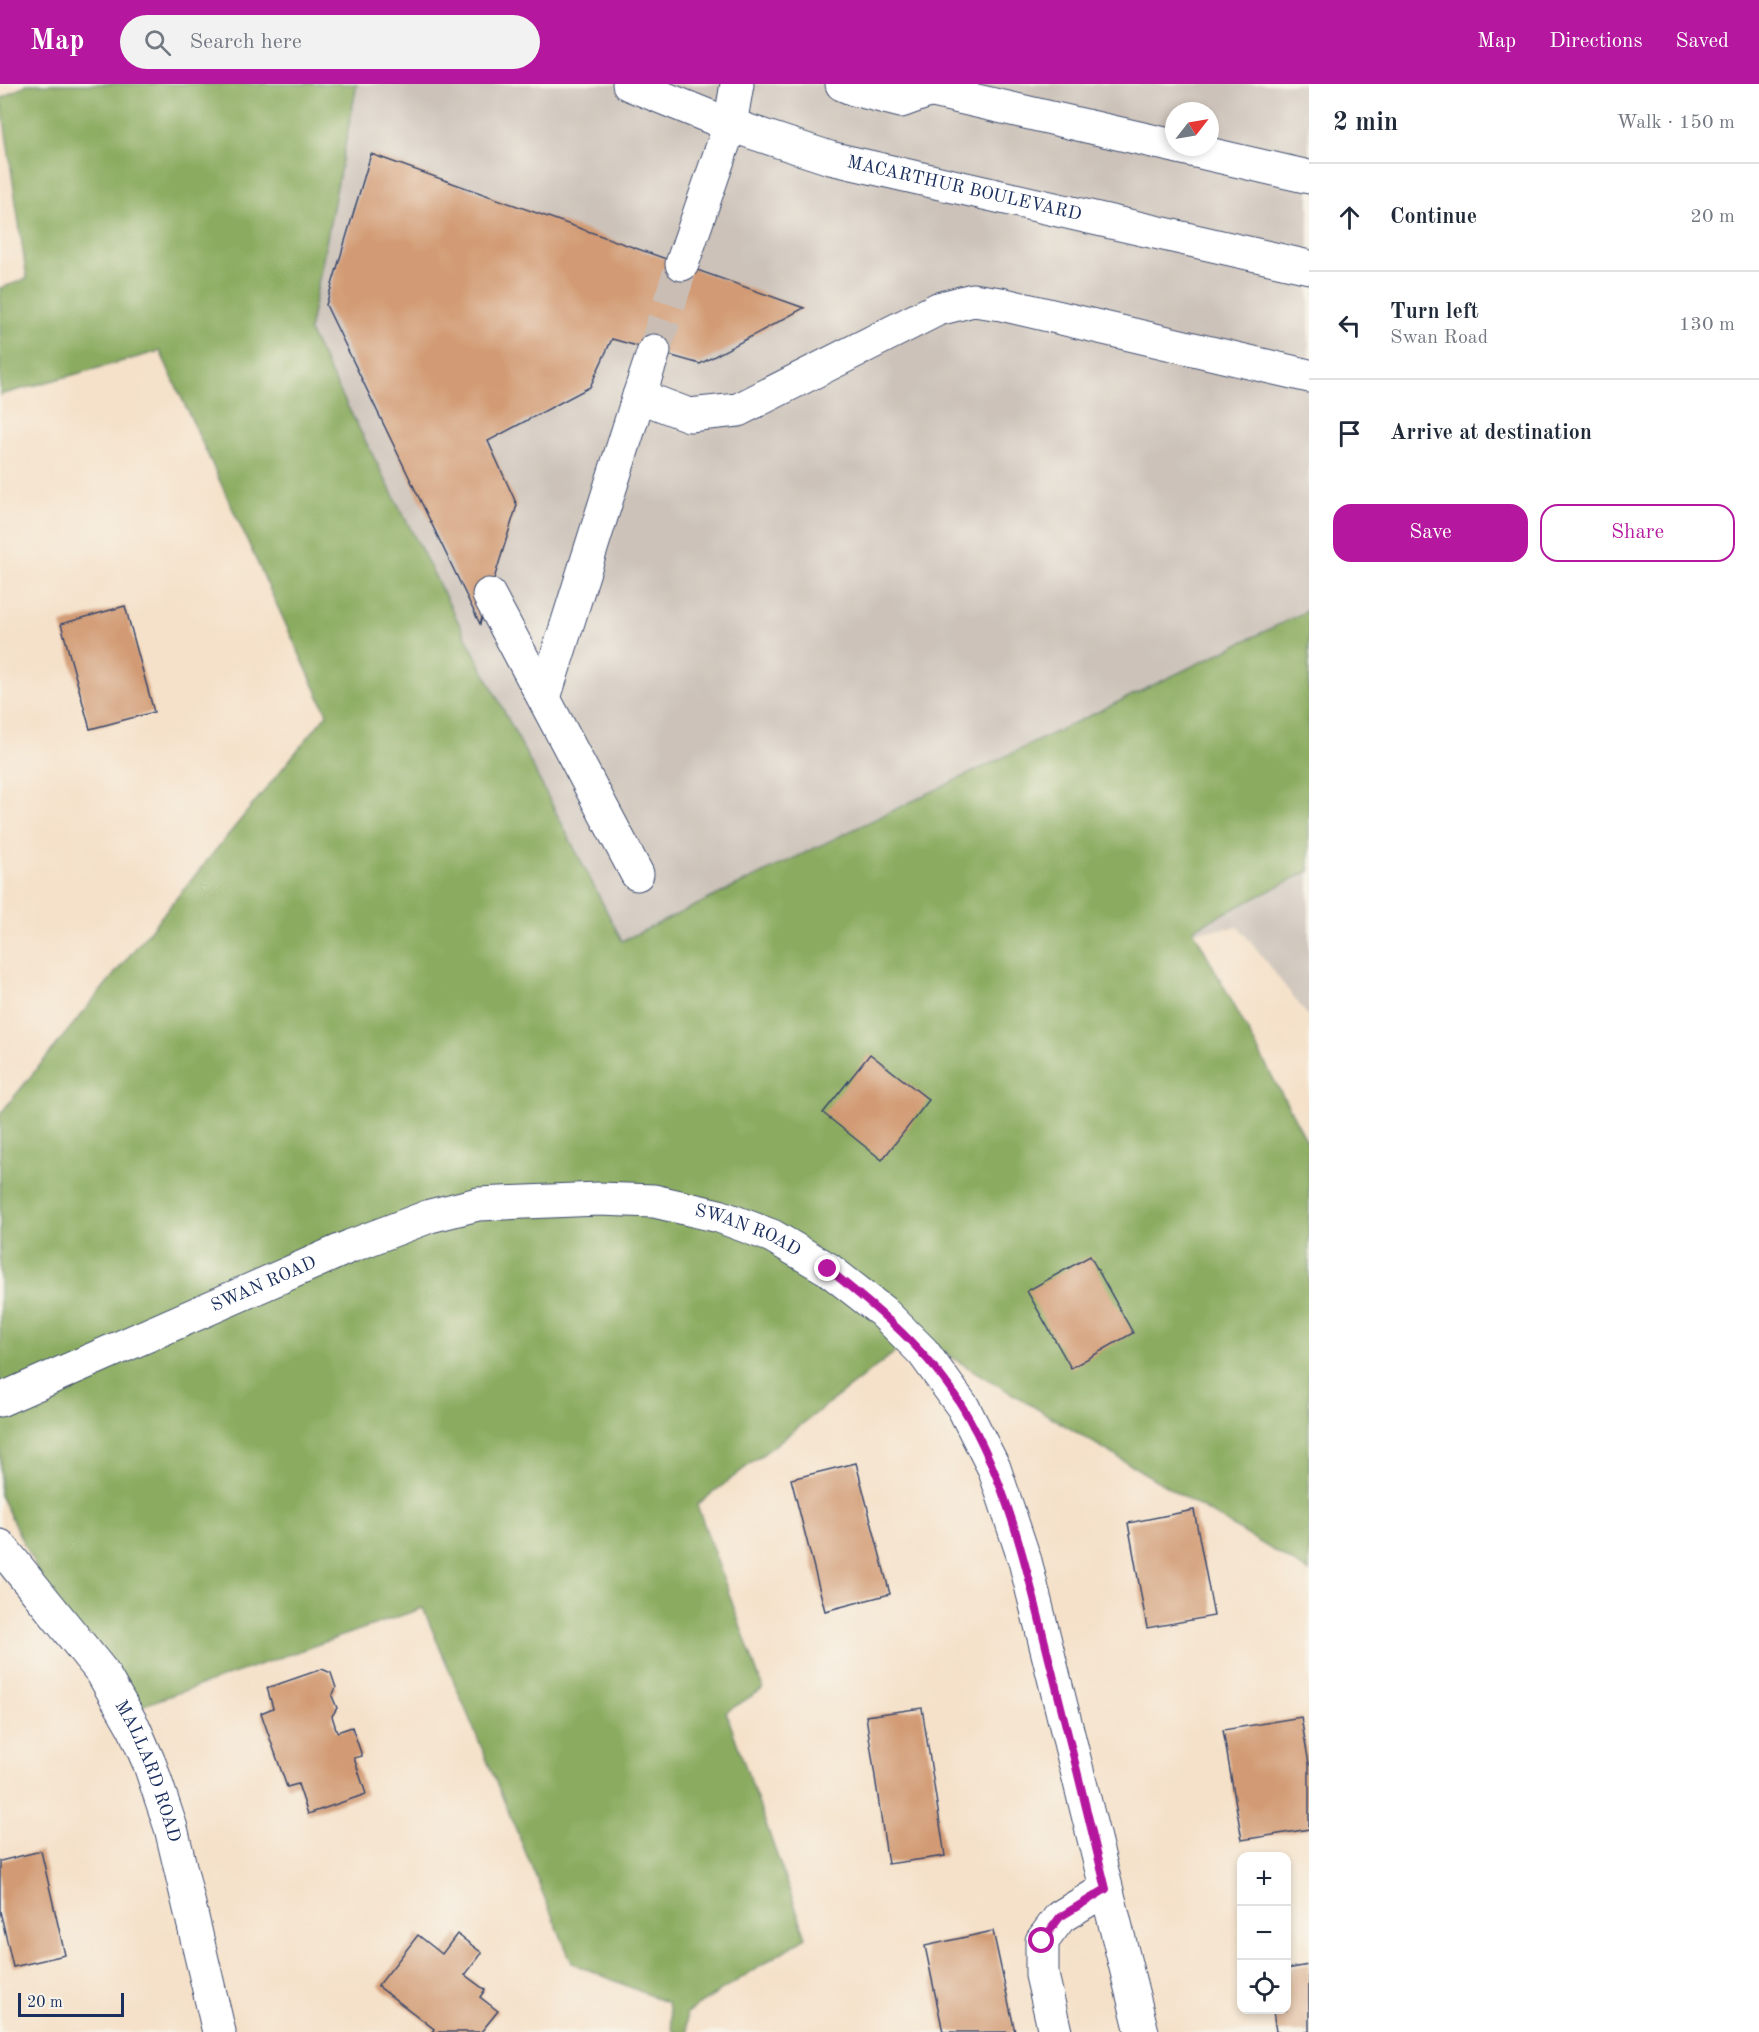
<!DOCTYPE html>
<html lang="en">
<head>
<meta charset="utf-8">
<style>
  :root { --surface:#fff; --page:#f2f2f3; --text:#1f2937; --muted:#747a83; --line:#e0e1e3; --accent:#b5179e }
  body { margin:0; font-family:"Old Standard TT",serif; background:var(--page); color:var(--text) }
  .controls { position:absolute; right:18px; bottom:18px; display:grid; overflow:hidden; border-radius:12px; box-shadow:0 3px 9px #0003 }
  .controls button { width:54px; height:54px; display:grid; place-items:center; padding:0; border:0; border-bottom:2px solid var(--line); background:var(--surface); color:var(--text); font:30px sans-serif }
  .compass { position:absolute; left:1165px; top:18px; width:54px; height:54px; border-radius:50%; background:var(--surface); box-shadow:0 3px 9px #0003; rotate:59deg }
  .scale { position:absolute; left:18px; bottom:15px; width:106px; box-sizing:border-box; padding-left:6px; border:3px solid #1b2f5e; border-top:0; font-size:16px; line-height:21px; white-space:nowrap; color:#1b2f5e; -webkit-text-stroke:4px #f7f3e8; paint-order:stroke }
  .stop { position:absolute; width:18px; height:18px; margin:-14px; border:4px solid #b5179e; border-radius:50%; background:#fff }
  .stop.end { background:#b5179e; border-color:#fff; box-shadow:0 2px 6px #0008 }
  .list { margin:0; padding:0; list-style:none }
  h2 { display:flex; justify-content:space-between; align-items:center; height:78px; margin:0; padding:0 24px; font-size:26px }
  h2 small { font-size:20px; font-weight:400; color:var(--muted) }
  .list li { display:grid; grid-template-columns:39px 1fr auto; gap:18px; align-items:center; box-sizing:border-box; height:108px; padding:0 24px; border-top:2px solid var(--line) }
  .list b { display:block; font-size:22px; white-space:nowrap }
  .list p { margin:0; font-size:20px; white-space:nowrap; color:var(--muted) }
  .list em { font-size:20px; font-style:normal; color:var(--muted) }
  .actions { display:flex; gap:12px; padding:18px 24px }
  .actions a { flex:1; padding:14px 0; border:2px solid var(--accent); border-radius:18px; text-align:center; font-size:21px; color:var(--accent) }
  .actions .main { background:var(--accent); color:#fff }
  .icon { flex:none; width:33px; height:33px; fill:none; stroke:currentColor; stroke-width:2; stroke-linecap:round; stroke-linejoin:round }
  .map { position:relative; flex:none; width:1309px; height:1948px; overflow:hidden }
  header { display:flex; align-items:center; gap:36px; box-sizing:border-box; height:84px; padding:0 30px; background:var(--accent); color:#fff }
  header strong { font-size:28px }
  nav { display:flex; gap:33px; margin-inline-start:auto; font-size:21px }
  .search { width:420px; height:54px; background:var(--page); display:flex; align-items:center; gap:15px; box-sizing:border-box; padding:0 21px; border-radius:33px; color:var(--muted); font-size:22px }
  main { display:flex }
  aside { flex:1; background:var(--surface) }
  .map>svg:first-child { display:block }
  .industrial { fill:#ccc2b9; fill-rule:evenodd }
  .forest { fill:#8bac60; stroke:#536e5f; stroke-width:1.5 }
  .building { fill:#d29b74 }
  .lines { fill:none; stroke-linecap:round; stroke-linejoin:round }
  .minor-tunnel { stroke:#c9bdb4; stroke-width:33; stroke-dasharray:33 16; stroke-linecap:butt }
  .minor-casing { stroke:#3c4a6e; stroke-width:35 }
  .major-casing { stroke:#3c4a6e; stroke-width:35 }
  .minor { stroke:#fff; stroke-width:33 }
  .major { stroke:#fff; stroke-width:33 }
  .route { stroke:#b5179e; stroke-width:8 }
  .labels { text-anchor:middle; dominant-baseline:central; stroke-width:5; stroke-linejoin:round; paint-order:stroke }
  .street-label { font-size:18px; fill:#1b2f5e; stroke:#f7f3e8 }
</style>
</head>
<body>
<header>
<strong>Map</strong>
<div class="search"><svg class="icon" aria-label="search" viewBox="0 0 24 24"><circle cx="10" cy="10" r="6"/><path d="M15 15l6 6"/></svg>Search here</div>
<nav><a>Map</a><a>Directions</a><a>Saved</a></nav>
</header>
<main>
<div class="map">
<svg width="1309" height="1948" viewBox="0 0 1309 1948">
  <rect width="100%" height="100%" fill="#f7f3e8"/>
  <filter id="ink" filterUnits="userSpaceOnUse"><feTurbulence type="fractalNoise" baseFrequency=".0167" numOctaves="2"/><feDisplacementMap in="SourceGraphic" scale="12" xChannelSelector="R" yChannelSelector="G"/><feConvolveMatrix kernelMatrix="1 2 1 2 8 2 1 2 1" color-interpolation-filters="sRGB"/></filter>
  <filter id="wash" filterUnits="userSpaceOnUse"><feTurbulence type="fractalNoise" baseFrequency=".008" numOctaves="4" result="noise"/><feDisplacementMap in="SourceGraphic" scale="24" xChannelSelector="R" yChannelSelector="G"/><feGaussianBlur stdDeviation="1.35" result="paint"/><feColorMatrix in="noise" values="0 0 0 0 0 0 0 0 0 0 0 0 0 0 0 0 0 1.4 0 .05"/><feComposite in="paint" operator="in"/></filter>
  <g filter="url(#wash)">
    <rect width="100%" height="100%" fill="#f5e1c9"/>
    <!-- industrial -->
    <path class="industrial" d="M297,0h1012v933l-70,-90 -606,61 -439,-717zM1174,27h36v36h-36z"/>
    <!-- forest -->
    <path class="forest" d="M27,0h330l-48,247 313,610 687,-331v261l-116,58 116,216v427l-393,-236 -219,169 66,184 -37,23 80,225 -120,76 2,19h-15l-5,-29 -96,-40 -149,-355 -314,109 -109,-222v-381l327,-400 -167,-363 -160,44v-107l27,-9 -26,-180z"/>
    <g id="blocks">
      <!-- building -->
      <g class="building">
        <path d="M371,70l433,154 -104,56 -88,-25 -22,48 -102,54 29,64 -37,119 -154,-319z"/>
        <path d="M125,522l29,106 -64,17 -29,-105z"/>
        <path d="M870,970l59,46 -47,60 -59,-47z"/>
        <path d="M1090,1172l43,77 -62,35 -44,-77z"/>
        <path d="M856,1379l34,131 -65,17 -34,-132z"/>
        <path d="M1194,1426l20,106 -67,12 -19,-105z"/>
        <path d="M322,1585l9,4 5,15 -4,8 5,12 -5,8 5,16 15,-5 10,29 -8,2 12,36 -58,20 -10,-30 -11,3 -26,-74 12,-5 -6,-20z"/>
        <path d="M922,1624l23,148 -57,8 -22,-148z"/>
        <path d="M1301,1633l8,47v65l-67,11 -19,-110z"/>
        <path d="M41,1767l24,104 -52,12 -13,-56v-50z"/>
        <path d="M993,1847l22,101h-72l-18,-86z"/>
        <path d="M457,1850l25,19 -17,22 20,15 -5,7 18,14 -17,21h-49l2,-3 -56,-43 40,-51 24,19z"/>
        <path d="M1309,1881v67h-33l-3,-22h13v-41z"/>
      </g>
    </g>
  </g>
  <g filter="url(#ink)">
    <use href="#blocks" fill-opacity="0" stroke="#3c4a6e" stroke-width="1.5"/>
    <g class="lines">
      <!-- minor-tunnel -->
      <path class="minor-tunnel" d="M654,267l28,-87"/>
      <defs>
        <g id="minor">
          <path d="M682,180l48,-139"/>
          <path d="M639,312l15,-45"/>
          <path d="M489,511l148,279"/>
          <path d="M544,614l95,-302 50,19 49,-5 200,-101 35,-9 28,4 308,72"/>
          <path id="s1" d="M0,1316l351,-154 79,-30 48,-12 121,-5 55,2 65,15 53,20 56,33 55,43 40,40 40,55 31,61 31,93 117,471"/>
          <path id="s2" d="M0,1462l102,126 32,56 16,37 21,63 48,204"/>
          <path d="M1055,1948l-13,-57v-34l18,-24 46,-28"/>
        </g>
        <g id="major">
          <path id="s3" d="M629,0l101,41 100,33 479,109"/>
          <path d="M842,0l12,5 47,12 25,-9"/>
          <path d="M902,0l272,62"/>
          <path d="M730,41l7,-41"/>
          <path d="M1178,63l131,30"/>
        </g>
      </defs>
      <!-- minor casing -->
      <use href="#minor" class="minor-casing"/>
      <!-- major casing -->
      <use href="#major" class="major-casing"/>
      <!-- minor -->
      <use href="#minor" class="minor"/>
      <!-- major -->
      <use href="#major" class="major"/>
    </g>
  </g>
  <g class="lines" filter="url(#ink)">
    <!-- route -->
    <path class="route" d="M828,1185c51,41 101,82 135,139 44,74 64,160 84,243 20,79 40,159 59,238l-46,28 -18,24"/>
  </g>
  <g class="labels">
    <!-- street labels -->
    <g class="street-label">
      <text stroke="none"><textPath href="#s3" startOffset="352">MACARTHUR BOULEVARD</textPath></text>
      <text stroke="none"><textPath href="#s1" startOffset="792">SWAN ROAD</textPath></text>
      <text stroke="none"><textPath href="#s1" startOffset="288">SWAN ROAD</textPath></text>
      <text stroke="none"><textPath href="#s2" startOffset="272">MALLARD ROAD</textPath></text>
    </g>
  </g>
</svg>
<div class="controls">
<button>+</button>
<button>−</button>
<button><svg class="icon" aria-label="locate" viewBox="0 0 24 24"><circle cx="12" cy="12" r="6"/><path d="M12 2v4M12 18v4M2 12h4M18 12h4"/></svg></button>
</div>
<svg class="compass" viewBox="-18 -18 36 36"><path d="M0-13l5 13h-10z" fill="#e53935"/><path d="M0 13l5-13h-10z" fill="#747a83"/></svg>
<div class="scale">20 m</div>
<div class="stop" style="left:1042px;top:1857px"></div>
<div class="stop end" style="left:828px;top:1185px"></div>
</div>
<aside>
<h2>2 min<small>Walk · 150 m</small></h2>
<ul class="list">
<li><svg class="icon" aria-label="ahead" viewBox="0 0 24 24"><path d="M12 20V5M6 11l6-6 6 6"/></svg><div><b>Continue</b></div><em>20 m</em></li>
<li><svg class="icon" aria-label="left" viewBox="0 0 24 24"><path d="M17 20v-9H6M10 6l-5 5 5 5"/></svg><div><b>Turn left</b><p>Swan Road</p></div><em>130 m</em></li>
<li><svg class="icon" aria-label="arrive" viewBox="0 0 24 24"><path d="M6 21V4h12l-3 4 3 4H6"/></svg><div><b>Arrive at destination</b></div></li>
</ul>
<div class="actions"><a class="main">Save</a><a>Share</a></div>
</aside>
</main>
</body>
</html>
